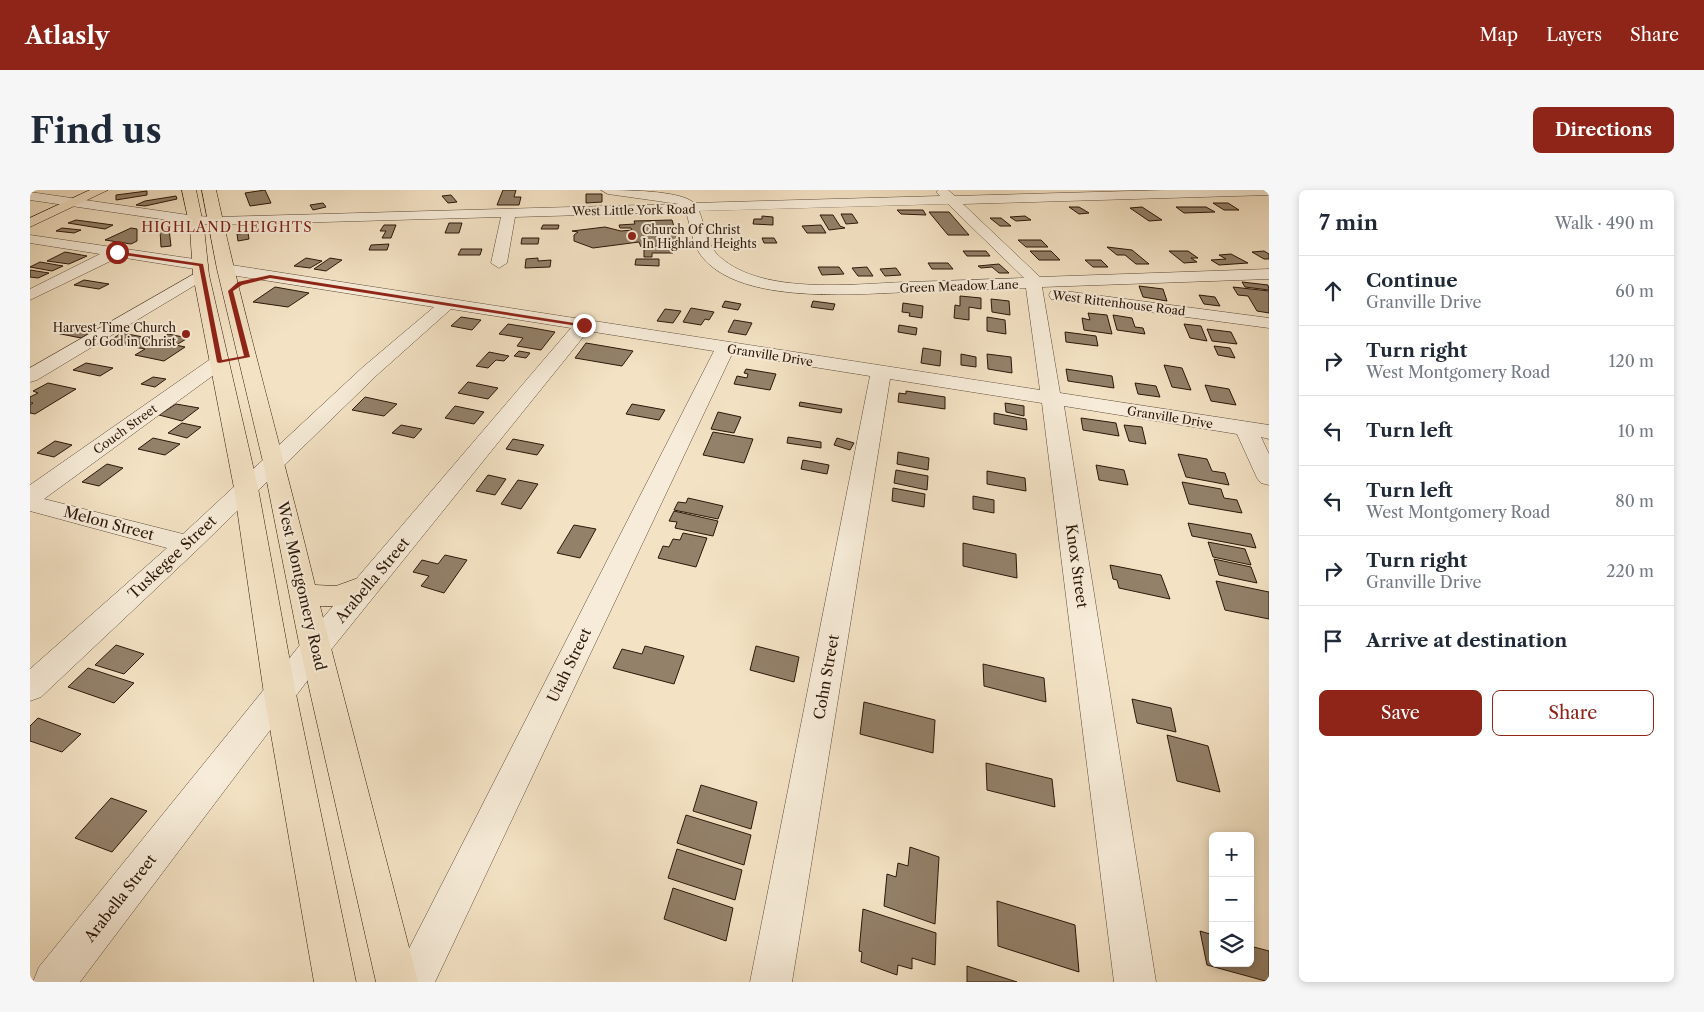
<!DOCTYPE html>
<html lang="en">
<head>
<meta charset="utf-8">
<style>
  :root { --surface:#fff; --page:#f6f6f7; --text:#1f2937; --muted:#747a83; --line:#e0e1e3; --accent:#8f2418 }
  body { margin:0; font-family:"Libre Caslon Text",serif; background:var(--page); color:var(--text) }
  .controls { position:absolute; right:15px; bottom:15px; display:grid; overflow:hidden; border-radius:8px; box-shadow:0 2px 8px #0003 }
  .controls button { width:45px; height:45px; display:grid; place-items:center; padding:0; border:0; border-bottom:1px solid var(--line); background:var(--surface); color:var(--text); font:25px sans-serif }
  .stop { position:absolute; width:15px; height:15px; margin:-11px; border:4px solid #8f2418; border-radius:50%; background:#fff }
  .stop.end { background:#8f2418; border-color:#fff; box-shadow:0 1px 5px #0008 }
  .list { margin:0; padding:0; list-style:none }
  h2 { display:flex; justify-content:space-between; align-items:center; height:65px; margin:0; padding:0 20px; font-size:21px }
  h2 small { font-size:16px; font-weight:400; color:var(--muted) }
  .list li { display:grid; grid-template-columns:32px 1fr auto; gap:15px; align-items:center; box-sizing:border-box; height:70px; padding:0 20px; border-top:1px solid var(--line) }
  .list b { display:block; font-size:19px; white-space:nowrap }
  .list p { margin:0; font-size:16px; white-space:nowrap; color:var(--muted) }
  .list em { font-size:16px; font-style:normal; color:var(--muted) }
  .actions { display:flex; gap:10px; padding:15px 20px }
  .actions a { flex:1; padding:11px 0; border:1px solid var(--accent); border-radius:8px; text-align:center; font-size:18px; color:var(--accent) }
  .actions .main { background:var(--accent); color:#fff }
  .icon { flex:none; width:28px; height:28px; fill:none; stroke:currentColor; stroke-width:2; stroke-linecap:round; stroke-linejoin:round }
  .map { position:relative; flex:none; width:1239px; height:792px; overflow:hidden; border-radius:8px }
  header { display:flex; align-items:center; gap:30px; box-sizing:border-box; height:70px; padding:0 25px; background:var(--accent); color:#fff }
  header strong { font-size:24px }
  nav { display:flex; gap:28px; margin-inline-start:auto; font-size:18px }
  .intro { display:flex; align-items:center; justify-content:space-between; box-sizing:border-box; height:120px; padding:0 30px }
  h1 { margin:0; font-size:35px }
  .button { padding:12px 22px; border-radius:8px; background:var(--accent); color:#fff; font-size:18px; font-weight:700 }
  main { display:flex; gap:30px; padding:0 30px }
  aside { flex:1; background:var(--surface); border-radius:8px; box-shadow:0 2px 8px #0003 }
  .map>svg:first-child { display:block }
  .building { fill:#93816a; stroke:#2c1709 }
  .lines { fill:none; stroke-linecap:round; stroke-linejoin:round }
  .minor-casing { stroke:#5e4a38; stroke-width:1 }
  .major-casing { stroke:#2c1709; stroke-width:1 }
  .minor { fill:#f7ecd9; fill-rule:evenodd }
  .major { fill:#f3e2c4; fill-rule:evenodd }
  .route { fill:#8f2418 }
  .poi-dot { fill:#8f2418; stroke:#f7ecd9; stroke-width:2 }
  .labels { text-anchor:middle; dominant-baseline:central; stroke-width:4; stroke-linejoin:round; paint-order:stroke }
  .far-street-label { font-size:12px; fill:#2c1709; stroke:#f7ecd9 }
  .far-poi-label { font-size:12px; fill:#2c1709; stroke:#f7ecd9; text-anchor:start }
  .far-neighbourhood-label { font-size:14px; letter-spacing:1px; fill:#7a1f14; stroke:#f7ecd9 }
  .street-label { font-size:15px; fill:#2c1709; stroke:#f7ecd9 }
</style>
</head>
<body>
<header>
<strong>Atlasly</strong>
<nav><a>Map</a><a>Layers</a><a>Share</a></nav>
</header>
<div class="intro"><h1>Find us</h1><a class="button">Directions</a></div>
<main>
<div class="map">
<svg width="1239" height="792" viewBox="0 0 1239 792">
  <rect width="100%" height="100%" fill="#f3e2c4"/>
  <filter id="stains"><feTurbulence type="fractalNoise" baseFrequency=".004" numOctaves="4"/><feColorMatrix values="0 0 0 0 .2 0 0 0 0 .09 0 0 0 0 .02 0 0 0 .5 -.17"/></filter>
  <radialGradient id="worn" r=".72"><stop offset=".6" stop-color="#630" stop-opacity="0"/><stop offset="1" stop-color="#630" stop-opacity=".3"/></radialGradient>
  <!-- building -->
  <g class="building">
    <path d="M235,0l6,13 -21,3 -5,-13z"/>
    <path d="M473,0h13l-2,7h7l-2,8h-22z"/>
    <path d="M117,1v4l-31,5v-5z"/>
    <path d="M556,4h16v8l-16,1z"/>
    <path d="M421,5l6,7 -9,1 -6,-7z"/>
    <path d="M146,6l1,3 -32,7 -9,-1 9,-4z"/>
    <path d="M293,13l3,4 -13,3 -3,-5z"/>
    <path d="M1183,13h15l11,7h-15z"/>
    <path d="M1039,17h10l10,6 -10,1z"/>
    <path d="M1112,17l20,13 -13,1 -19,-13z"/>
    <path d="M1146,17h30l9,5 -31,1z"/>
    <path d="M867,20h26l3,5 -25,-1z"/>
    <path d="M899,22h20l20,23h-21z"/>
    <path d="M811,24h11l6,9 -12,1z"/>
    <path d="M790,25h13l7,11 5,2 -16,2z"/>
    <path d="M732,26l11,1v8l-20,-1 1,-5h8z"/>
    <path d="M995,26l6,4 -15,1 -6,-4z"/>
    <path d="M960,28h11l10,8h-11z"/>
    <path d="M46,30l37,5 -8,4 -37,-6z"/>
    <path d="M642,30l3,10h3l3,15 -40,2 -2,-5 -46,6 -19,-7v-6l4,-3 -6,-1 33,-4 16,4 11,-1 -1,-2h-11l-1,-3 16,-1 -1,-3z"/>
    <path d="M419,33h13l-3,10h-14z"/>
    <path d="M354,35h12l-5,13h-9l4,-7h-6z"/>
    <path d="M513,35h16l-1,4h-17z"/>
    <path d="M791,35l5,8h-19l-5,-7z"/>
    <path d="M32,38l19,2 -7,3 -18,-2z"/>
    <path d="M101,38l6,1v12l-6,3 -26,-4z"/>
    <path d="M139,39l2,17 -10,1 -1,-17z"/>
    <path d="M218,43l1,6 -11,2 -1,-7z"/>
    <path d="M492,48h17l-1,6h-17z"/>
    <path d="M732,48h12l3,5h-13z"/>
    <path d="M988,50h23l7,7h-22z"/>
    <path d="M359,54l-2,6h-18l2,-5z"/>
    <path d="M1077,57l25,3 17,14h-13l-11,-9h-8z"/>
    <path d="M614,58h28l1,5h-21v4h-8z"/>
    <path d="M431,59h21l-2,6h-22z"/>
    <path d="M933,61h23l4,5h-23z"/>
    <path d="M1000,61h21l9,9h-21z"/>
    <path d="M1139,61h19l10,7h-7l6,4 -13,1z"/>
    <path d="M1234,61l5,3v5h-5l-12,-7z"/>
    <path d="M35,62l22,4 -18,8 -22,-3z"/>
    <path d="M1201,64l17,9 -29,2 -8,-5 15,-1 -7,-4z"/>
    <path d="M276,68l16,3 -12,7 -16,-2z"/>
    <path d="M300,68l12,2 -16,11 -12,-2z"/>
    <path d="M508,68v3l13,-1 -1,7 -25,1 1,-9z"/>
    <path d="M606,69h23v7l-24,-1z"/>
    <path d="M1055,70h16l7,7h-15z"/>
    <path d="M10,72l23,4 -11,5 -22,-4z"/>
    <path d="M898,73h20l5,6h-21z"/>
    <path d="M969,74l10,9h-10l-7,-6 -11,1 -3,-2z"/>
    <path d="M788,77h21l5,7 -22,1z"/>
    <path d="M837,77l6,9h-15l-6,-8z"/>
    <path d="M866,78l5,7 -16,1 -5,-7z"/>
    <path d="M0,80l19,3 -11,5 -8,-1z"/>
    <path d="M54,90l25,4 -10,5 -25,-4z"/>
    <path d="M1212,92l26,3 1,5 -24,-3z"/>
    <path d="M1109,96l24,3 4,12 -24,-4z"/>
    <path d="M245,97l34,6 -21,14 -35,-5z"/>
    <path d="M1203,97l36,4v22l-12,-2 -9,-15 -10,-1z"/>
    <path d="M1169,105l16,2 5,9 -16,-2z"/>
    <path d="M930,106l21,2v11l-12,-2v13l-15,-2 1,-13 5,1z"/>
    <path d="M961,109l18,2 1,14 -18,-3z"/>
    <path d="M695,111l16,3 -3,6 -16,-3z"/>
    <path d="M783,111l22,3 -2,6 -22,-3z"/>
    <path d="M873,113l20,3 -1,12 -13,-2 1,-3 -8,-1z"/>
    <path d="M661,118l23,4 -5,8 -4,-1 -4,6 -18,-3z"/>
    <path d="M635,119l16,2 -8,12 -16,-2z"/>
    <path d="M1058,123l19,2 5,19 -28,-4 -2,-12 8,2z"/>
    <path d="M1083,125l19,3 3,9 8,1 2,6 -28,-4z"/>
    <path d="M431,127l20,3 -9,10 -21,-4z"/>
    <path d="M957,127l18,3 1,14 -19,-3z"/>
    <path d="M704,130l18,3 -6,12 -18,-3z"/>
    <path d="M478,134l25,4 22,4 -14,18 -24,-4 6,-8 -24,-4z"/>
    <path d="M1154,134l17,2 6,15 -17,-3z"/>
    <path d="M40,135l24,5 -13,8 -25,-5z"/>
    <path d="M869,135l18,3 -1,7 -18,-3z"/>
    <path d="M1177,139l24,3 6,12 -25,-3z"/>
    <path d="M1035,142l31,4 2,10 -32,-4z"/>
    <path d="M92,143l37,7 9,-6 20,4 -12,7 9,2 -21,14 -29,-6 10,-6 -38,-7z"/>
    <path d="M556,153l47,8 -11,15 -47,-8z"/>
    <path d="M1184,156l16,2 5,10 -17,-3z"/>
    <path d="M893,158l18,3 -1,15 -19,-3z"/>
    <path d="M489,161l11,2 -4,5 -12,-2z"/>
    <path d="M459,162l20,4 -5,5 -8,-1 -8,8 -12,-2z"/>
    <path d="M931,164l15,3v10l-15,-2z"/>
    <path d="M957,164l24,3 1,16 -24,-4z"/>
    <path d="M56,173l27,5 -13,8 -27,-6z"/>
    <path d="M1134,175l18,3 9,22 -19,-3z"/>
    <path d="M716,179l30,5 -6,16 -36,-6 3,-8 10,2 1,-4 -4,-1z"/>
    <path d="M1036,179l46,7 2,12 -46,-7z"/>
    <path d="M123,187l13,2 -11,8 -14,-3z"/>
    <path d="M438,192l30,6 -10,11 -30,-6z"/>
    <path d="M18,193l28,6 -41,25 -5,-1v-8l3,-2h-3v-6l8,-4 -5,-2z"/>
    <path d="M1105,193l21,3 4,11 -22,-3z"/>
    <path d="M1175,195l24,4 7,16 -25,-4z"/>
    <path d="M876,201l39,6v12l-47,-7 1,-9 7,1z"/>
    <path d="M335,207l32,7 -13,12 -32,-6z"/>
    <path d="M770,212l42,7 -1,4 -42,-7z"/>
    <path d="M975,213l19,3v10l-18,-4z"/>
    <path d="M146,214l23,4 -17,13 -23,-6z"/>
    <path d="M602,214l33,6 -6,10 -33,-6z"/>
    <path d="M425,216l29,6 -10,12 -29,-6z"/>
    <path d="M688,222l23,5 -7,16 -23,-4z"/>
    <path d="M964,223l32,6 1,11 -33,-6z"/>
    <path d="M1051,228l35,5 3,13 -36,-6z"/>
    <path d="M152,233l19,4 -14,11 -19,-5z"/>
    <path d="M371,235l21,4 -8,9 -22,-5z"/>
    <path d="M1094,235l18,2 4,17 -17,-3z"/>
    <path d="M683,242l40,7 -9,24 -41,-8z"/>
    <path d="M758,247l33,5v6l-34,-5z"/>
    <path d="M123,248l27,6 -15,11 -27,-6z"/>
    <path d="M807,248l17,5 -4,7 -16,-5z"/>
    <path d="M483,249l31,6 -7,10 -31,-6z"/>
    <path d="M25,251l17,4 -18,12 -17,-4z"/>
    <path d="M868,262l31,6 -1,12 -31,-6z"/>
    <path d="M1148,264l29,5 5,12 13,2 4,12 -43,-8z"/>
    <path d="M773,270l26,5 -2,9 -26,-5z"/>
    <path d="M77,274l16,4 -24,18 -17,-4z"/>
    <path d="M1066,275l28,5 4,15 -29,-5z"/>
    <path d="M866,280l32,6 -1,14 -33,-7z"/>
    <path d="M957,281l38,7 1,13 -39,-7z"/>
    <path d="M458,285l18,4 -11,16 -19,-4z"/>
    <path d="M488,290l20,4 -17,25 -20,-5z"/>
    <path d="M1152,292l39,7 3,9 13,2 5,13 -53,-9z"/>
    <path d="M863,298l32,6 -1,13 -32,-6z"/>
    <path d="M943,306l21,4v13l-21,-4z"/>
    <path d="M658,308l35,8 -5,13 -44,-9 4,-8 8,1z"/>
    <path d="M644,321l44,10 -5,15 -38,-8 2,-6 -8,-1z"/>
    <path d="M1158,333l63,11 5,14 -64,-12z"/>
    <path d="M544,335l22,4 -16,29 -23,-5z"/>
    <path d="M653,343l24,5 -11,29 -38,-9 5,-12 6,1 4,-8 7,1z"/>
    <path d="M1178,352l37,7 6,16 -38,-8z"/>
    <path d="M933,353l53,11 1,24 -54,-12z"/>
    <path d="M415,365l22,5 -23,33 -23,-7 8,-10 -16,-4 9,-12 16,4z"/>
    <path d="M1184,369l37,8 6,16 -38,-8z"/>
    <path d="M1080,375l51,10 9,24 -51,-11 -2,-8 -4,-1z"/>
    <path d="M1186,391l53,11v27l-44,-9z"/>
    <path d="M86,455l28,9 -20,20 -29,-9z"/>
    <path d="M615,456l39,10 -10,28 -61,-16 9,-19 20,5z"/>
    <path d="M726,456l43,11 -5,25 -44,-12z"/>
    <path d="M953,474l61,14 2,24 -62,-16z"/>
    <path d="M58,478l46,15 -20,20 -46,-16z"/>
    <path d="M1102,509l39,9 5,24 -39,-9z"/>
    <path d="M834,512l71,18 -2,33 -73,-19z"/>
    <path d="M8,528l43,16 -19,18 -32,-11v-15z"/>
    <path d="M1137,545l41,11 12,46 -43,-11z"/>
    <path d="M956,573l66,16 3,28 -68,-17z"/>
    <path d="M671,595l56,17 -6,27 -58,-18z"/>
    <path d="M81,608l36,13 -35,41 -37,-14z"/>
    <path d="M656,625l65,20 -7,30 -67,-22z"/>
    <path d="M880,657l29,10 -4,67 -51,-18 3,-32 9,3 2,-14 10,3z"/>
    <path d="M647,659l65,21 -7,30 -67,-22z"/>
    <path d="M643,698l60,20 -7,33 -62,-22z"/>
    <path d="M967,711l78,24 4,47 -81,-26z"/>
    <path d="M833,719l73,24 -1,32 -23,-7v11l-14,-4 -1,10 -36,-13 1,-10 -3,-1z"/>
    <path d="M1170,741l13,4v28h37v-17l19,5v31l-62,-17z"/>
    <path d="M937,776l50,16h-50z"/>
  </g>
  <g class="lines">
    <defs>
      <g id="minor">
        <path d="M571,0c21,0 80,0 93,13l246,-7 -4,-4 2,-2h10l7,6 211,-6h103v5l-306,9 77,73 229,-8v10l-227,8 18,106 209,32v14l-8,-2 8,17v31l-8,-2 -4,-5 -20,-44 -173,-28 92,576h-42l-72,-579 -152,-24 -98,603h-42l120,-606 -138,-22 -297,628h-43l322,-631 -126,-20 -262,325 -246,326h-47l6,-15 265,-327 267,-312 -120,-19 -74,66 -180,175 -156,147 -11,4v-32l137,-121 -137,-37v-26l182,-127h14l3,4 -3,4 -182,133 139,35 180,-167 71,-60 -209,-33 -8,-5 2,-3 6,-2 815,126 -14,-102c-39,1 -77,2 -115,4 -56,2 -168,13 -208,-34 -11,-13 -12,-31 -17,-46l-171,5 -8,46 -8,5 -8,-5 10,-46 -284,8 -22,-1 -165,-24v-8l165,24 22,1 462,-13 -71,-10zM918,14l76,74c-39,1 -78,3 -118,4 -53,2 -150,14 -190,-29 -10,-11 -11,-28 -17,-42z"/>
        <path d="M0,45l171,25 8,5 -8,5 -82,-13 -89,43v-11l70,-35 -70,-11z"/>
        <path d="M171,80l8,5 -2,3 -170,102 -7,2v-14z"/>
        <path d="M1027,100l212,28v10l-218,-29 -2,-4 2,-4z"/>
      </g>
      <g id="major">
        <path d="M60,0h18l-78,37v-9z"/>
        <path d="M152,0h14l8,38 5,47 49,213 38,206 60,288h-42l-50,-288 -30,-206 -41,-213 -3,-47z"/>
        <path d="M172,0h14c29,133 67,263 99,395l21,1 33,-12 10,3 4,7c-10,18 -44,24 -63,22l98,376h-42l-76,-334 -37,-186 -46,-193z"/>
      </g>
    </defs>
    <!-- minor casing -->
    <use href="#minor" class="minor-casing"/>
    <!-- major casing -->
    <use href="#major" class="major-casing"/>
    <!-- minor -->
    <use href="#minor" class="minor"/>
    <!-- major -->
    <use href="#major" class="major"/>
  </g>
  <!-- route -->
  <path class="route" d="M85,61l88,13 19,96 22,-4 -16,-65 10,-9 32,-7 317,50 -3,2 -314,-49 -28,7 -9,6 17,66 -31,6 -2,-1 -18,-96 -82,-12z"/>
  <!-- markers -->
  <g class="poi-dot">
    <circle cx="602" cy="46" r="5"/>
    <circle cx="156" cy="144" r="5"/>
  </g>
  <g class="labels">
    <!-- far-street labels -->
    <g class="far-street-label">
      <text transform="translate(604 20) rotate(-1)">West Little York Road</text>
      <text transform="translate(929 96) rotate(-2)">Green Meadow Lane</text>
      <text transform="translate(1089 113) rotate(7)">West Rittenhouse Road</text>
      <text transform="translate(740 165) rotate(9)">Granville Drive</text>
      <text transform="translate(1140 227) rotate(9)">Granville Drive</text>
      <text transform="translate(95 239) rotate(-36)">Couch Street</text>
    </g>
    <!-- far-poi labels -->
    <g class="far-poi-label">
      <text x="612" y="39">Church Of Christ<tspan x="612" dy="14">In Highland Heights</tspan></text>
      <text x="146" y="137" text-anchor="end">Harvest Time Church<tspan x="146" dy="14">of God in Christ</tspan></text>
    </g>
    <!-- far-neighbourhood labels -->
    <g class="far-neighbourhood-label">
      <text x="197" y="37">HIGHLAND HEIGHTS</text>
    </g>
    <!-- street labels -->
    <g class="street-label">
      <text transform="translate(79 333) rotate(15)">Melon Street</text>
      <text transform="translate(142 367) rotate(-43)">Tuskegee Street</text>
      <text transform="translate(1047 376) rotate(82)">Knox Street</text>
      <text transform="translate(342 390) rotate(-50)">Arabella Street</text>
      <text transform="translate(272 396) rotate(77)">West Montgomery Road</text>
      <text transform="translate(539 475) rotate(-64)">Utah Street</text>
      <text transform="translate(796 487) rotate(-80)">Cohn Street</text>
      <text transform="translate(90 708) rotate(-52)">Arabella Street</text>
    </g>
  </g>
  <rect width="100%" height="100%" filter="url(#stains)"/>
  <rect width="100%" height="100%" fill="url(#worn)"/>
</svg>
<div class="controls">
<button>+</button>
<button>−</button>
<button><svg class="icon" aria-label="layers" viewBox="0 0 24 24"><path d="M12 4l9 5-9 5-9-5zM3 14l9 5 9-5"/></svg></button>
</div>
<div class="stop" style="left:87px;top:62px"></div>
<div class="stop end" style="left:554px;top:135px"></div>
</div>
<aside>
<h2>7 min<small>Walk · 490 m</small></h2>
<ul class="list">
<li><svg class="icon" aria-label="ahead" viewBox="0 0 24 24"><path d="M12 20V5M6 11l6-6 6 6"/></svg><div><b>Continue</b><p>Granville Drive</p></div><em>60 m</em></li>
<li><svg class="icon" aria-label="right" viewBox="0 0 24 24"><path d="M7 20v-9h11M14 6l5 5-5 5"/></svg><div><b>Turn right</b><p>West Montgomery Road</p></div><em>120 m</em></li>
<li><svg class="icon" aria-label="left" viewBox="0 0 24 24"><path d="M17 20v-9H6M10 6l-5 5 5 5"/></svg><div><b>Turn left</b></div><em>10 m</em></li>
<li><svg class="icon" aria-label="left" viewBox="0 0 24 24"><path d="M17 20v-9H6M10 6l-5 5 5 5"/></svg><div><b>Turn left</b><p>West Montgomery Road</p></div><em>80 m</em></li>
<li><svg class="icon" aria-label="right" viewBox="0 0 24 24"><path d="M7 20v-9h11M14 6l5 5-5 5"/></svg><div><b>Turn right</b><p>Granville Drive</p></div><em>220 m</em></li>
<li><svg class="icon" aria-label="arrive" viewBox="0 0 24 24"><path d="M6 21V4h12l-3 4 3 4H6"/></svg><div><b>Arrive at destination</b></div></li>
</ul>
<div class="actions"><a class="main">Save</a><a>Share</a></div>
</aside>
</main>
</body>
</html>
